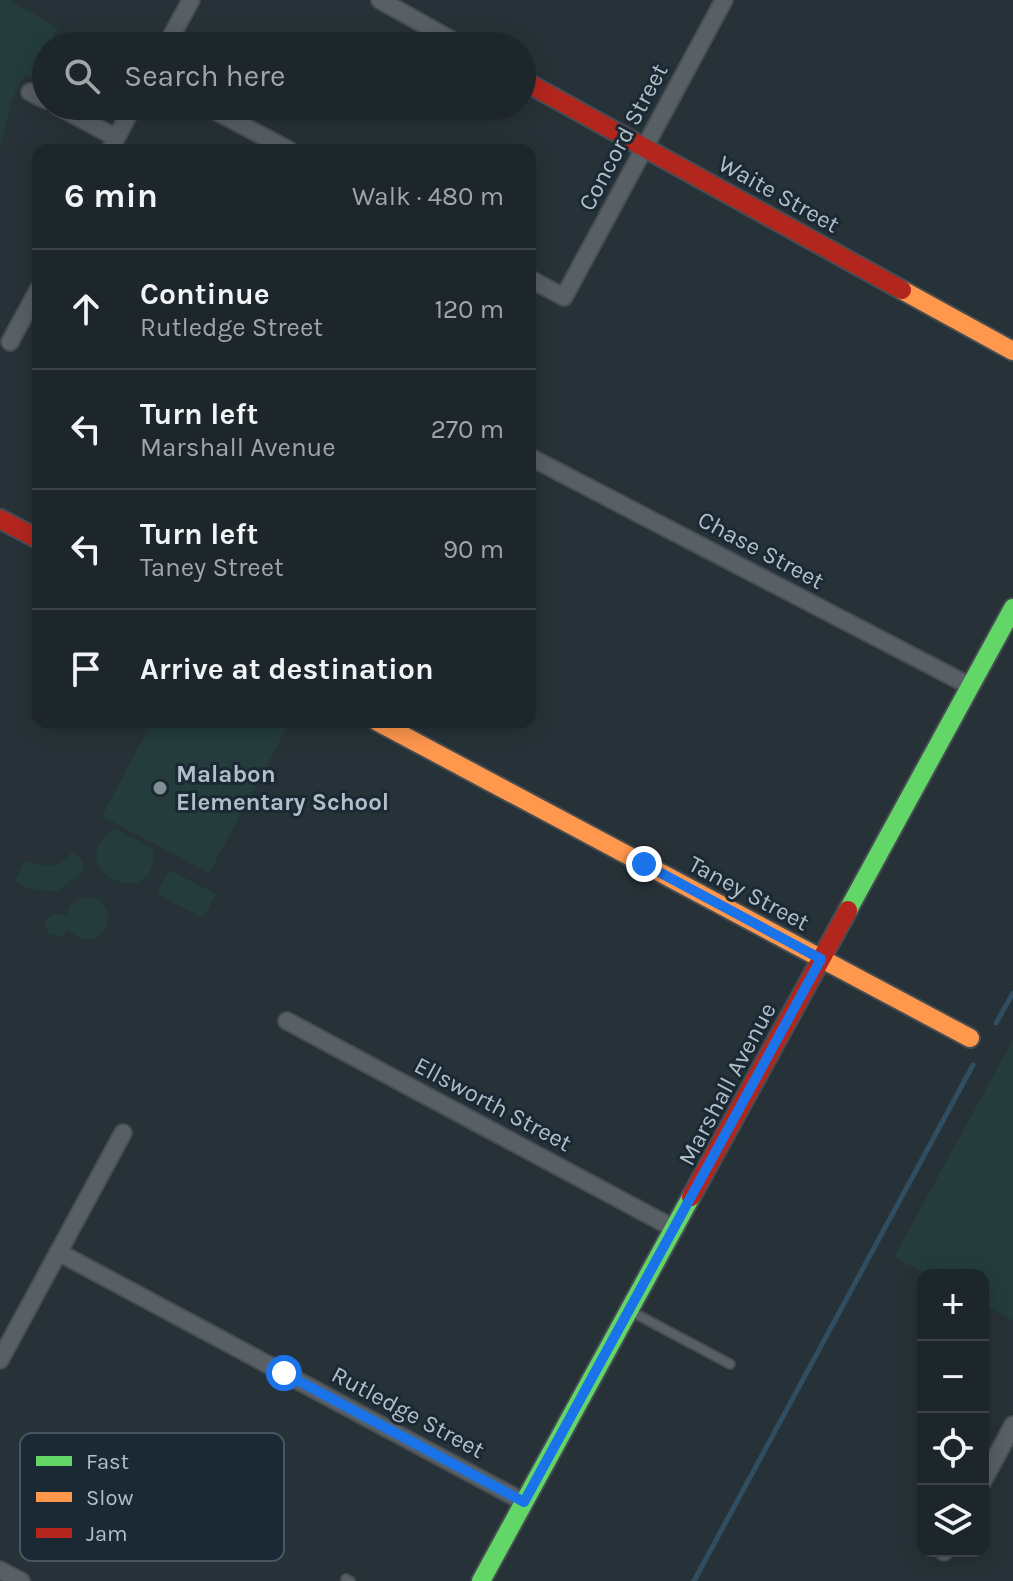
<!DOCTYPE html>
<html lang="en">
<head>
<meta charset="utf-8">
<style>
  :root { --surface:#1d262a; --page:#252e32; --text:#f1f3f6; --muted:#a0a5a8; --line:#3b4347 }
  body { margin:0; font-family:Karla,sans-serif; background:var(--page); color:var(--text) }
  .controls { position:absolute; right:24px; bottom:24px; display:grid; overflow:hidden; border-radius:16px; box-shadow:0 4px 20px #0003 }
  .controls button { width:72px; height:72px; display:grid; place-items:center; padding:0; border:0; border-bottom:2px solid var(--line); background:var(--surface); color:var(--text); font:40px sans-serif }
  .stop { position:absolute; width:24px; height:24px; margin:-18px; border:6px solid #1a73e8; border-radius:50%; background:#fff }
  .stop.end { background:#1a73e8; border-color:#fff; box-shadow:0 2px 8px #0008 }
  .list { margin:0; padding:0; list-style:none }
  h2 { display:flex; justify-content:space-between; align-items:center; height:104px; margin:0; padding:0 32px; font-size:34px }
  h2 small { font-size:26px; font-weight:400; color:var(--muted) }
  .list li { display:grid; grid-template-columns:52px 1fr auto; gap:24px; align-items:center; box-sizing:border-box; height:120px; padding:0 32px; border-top:2px solid var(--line) }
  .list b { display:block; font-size:30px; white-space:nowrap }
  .list p { margin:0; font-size:26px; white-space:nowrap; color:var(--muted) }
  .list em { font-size:26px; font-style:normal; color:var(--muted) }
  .icon { flex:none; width:44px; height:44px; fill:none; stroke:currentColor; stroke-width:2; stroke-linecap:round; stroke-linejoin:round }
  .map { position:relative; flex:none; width:1013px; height:1581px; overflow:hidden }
  .search { position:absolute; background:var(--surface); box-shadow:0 4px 20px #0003; left:32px; top:32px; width:504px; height:88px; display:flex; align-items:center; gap:20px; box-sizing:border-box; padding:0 28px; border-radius:44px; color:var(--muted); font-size:30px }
  .panel { position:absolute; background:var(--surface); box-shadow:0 4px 20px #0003; left:32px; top:144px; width:504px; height:584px; border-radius:16px }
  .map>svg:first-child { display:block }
  .green { fill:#243d3c }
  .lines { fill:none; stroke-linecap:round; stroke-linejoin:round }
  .stream { stroke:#304d61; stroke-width:5 }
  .lane-casing { stroke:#464d52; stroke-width:12 }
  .street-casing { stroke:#464d52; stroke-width:20 }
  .fast-casing { stroke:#464d52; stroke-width:22 }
  .slow-casing { stroke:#464d52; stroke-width:22 }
  .jam-casing { stroke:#464d52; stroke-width:22 }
  .lane { stroke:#586065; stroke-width:8 }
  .street { stroke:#586065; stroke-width:16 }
  .fast { stroke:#63d668; stroke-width:18 }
  .slow { stroke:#ff974d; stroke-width:18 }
  .jam { stroke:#b3261e; stroke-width:18 }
  .route { stroke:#1a73e8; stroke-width:10 }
  .poi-dot { fill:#818e96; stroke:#1a2933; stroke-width:3 }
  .labels { text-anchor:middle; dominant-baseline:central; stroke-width:6; stroke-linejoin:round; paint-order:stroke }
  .street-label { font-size:24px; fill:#b1bfc9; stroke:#1a2933 }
  .poi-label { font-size:24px; font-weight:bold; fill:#b1bfc9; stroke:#1a2933; text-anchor:start }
  .key { fill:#1a2933; stroke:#475660; stroke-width:2 }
  .key-label { font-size:22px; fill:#b1bfc9 }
</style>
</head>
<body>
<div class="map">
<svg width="1013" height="1581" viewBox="0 0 1013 1581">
  <rect width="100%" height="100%" fill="#273238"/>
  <!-- green -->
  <g class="green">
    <path d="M0,0h9l49,28 -27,49 -6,-2 -13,25 -12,48z"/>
    <path d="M152,722h138l-81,151 -107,-57z"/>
    <path d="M116,829l37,20c5,71 -99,15 -37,-20z"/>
    <path d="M72,852l9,6 3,9 -6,10 -9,4 -10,10 -30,-2 -14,-8 10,-21c19,9 34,10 47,-8z"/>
    <path d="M169,870l47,24 -13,24 -46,-24z"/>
    <path d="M85,897c43,1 18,66 -16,33l-9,7 -12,-4 -3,-8 3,-7 7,-5 11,3 5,-12z"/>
    <path d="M1013,1040v280l-30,-16v-29h-55l-34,-18z"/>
  </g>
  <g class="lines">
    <!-- stream -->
    <g class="stream">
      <path d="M996,1023l17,-30"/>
      <path d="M694,1581l279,-516"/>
    </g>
    <defs>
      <g id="lane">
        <path d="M632,1312l98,52"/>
        <path d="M346,1579l4,2"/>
      </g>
      <g id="street">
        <path d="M380,0l82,46"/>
        <path d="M166,46l25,-46"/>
        <path d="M30,92l16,8"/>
        <path d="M57,106l58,31"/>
        <path d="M206,106l83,44"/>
        <path d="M110,150l23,-44"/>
        <path d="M530,279l34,18 160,-297"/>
        <path d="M10,342l28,-52"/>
        <path d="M530,457l440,229"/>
        <path d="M287,1021l388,208"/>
        <path d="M58,1252l466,250"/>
        <path d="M0,1360l123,-227"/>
        <path d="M983,1481l30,-56"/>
        <path d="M944,1552l1,-1"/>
        <path d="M0,1570l21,11"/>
      </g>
      <g id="fast">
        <path d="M848,910l165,-302"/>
        <path d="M481,1581l210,-384"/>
      </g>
      <g id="slow">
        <path d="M902,290l111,61"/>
        <path d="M378,722l592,316"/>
      </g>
      <g id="jam">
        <path d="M522,80l380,210"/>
        <path d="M0,519l38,20"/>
        <path d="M691,1197l157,-287"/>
      </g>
    </defs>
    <!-- lane casing -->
    <use href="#lane" class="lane-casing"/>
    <!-- street casing -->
    <use href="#street" class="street-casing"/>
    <!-- fast casing -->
    <use href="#fast" class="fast-casing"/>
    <!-- slow casing -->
    <use href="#slow" class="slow-casing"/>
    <!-- jam casing -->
    <use href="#jam" class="jam-casing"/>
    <!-- lane -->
    <use href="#lane" class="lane"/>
    <!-- street -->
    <use href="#street" class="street"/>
    <!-- fast -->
    <use href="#fast" class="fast"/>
    <!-- slow -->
    <use href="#slow" class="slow"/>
    <!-- jam -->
    <use href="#jam" class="jam"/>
  </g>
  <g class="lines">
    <!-- route -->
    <path class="route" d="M284,1373l240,129 297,-543 -177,-95"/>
  </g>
  <!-- markers -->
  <circle class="poi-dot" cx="160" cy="788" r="8"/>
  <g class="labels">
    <!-- street labels -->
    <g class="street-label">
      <text transform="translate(623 137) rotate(-62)">Concord Street</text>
      <text transform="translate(779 194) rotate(29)">Waite Street</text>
      <text transform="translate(761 550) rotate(28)">Chase Street</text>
      <text transform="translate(749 893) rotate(28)">Taney Street</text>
      <text transform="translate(727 1084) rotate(-62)">Marshall Avenue</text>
      <text transform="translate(493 1104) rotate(28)">Ellsworth Street</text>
      <text transform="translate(408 1412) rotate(28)">Rutledge Street</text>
    </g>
    <!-- poi labels -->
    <g class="poi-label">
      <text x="176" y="774">Malabon<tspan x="176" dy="28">Elementary School</tspan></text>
    </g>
  </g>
  <!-- legend -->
  <rect x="20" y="1433" width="264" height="128" rx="12" class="key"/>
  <rect x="36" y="1456" width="36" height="10" fill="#63d668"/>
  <rect x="36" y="1492" width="36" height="10" fill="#ff974d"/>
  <rect x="36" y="1528" width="36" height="10" fill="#b3261e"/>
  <g class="key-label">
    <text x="86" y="1469">Fast</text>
    <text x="86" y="1505">Slow</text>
    <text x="86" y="1541">Jam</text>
  </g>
</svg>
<div class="controls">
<button>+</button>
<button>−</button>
<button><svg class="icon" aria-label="locate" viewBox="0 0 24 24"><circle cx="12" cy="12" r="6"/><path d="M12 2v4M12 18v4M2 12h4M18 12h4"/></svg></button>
<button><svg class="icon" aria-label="layers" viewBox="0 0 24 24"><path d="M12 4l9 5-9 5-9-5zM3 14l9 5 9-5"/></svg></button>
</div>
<div class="stop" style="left:284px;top:1373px"></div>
<div class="stop end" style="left:644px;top:864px"></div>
<div class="search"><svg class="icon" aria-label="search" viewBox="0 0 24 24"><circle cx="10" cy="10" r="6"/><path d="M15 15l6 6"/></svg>Search here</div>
<section class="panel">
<h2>6 min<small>Walk · 480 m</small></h2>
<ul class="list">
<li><svg class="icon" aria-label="ahead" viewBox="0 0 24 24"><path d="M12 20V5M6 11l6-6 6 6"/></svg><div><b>Continue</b><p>Rutledge Street</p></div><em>120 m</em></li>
<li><svg class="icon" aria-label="left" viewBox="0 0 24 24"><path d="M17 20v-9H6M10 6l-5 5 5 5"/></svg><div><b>Turn left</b><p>Marshall Avenue</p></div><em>270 m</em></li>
<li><svg class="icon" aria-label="left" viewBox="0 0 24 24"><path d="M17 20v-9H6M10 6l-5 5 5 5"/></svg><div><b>Turn left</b><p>Taney Street</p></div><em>90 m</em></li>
<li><svg class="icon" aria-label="arrive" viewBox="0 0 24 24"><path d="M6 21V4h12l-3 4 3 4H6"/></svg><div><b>Arrive at destination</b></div></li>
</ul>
</section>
</div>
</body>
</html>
